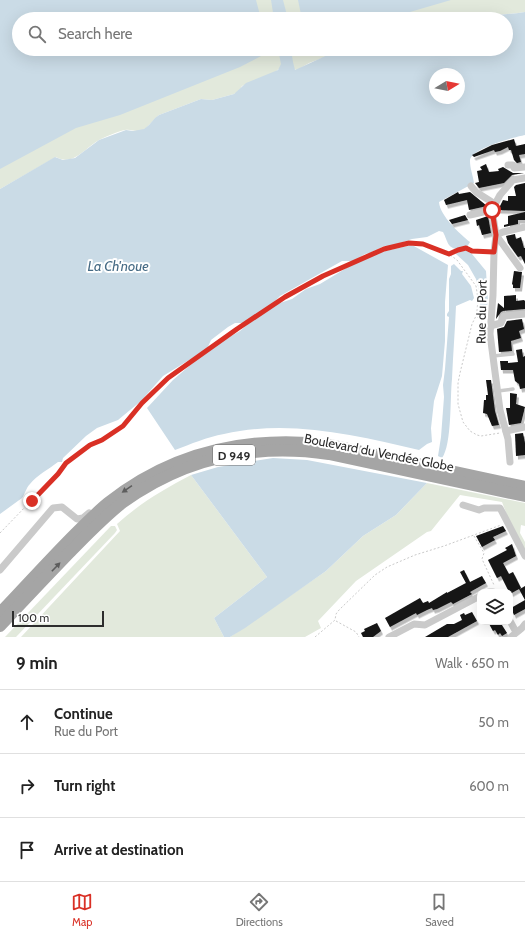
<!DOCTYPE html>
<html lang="en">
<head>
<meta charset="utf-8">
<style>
  :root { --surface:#fff; --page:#f2f2f2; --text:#222; --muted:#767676; --line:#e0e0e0; --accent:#d93025 }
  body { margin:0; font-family:Cabin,sans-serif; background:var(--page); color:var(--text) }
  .controls { position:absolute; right:12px; bottom:12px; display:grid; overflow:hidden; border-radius:8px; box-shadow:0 4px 16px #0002 }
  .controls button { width:36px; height:36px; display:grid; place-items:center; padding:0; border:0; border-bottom:1px solid var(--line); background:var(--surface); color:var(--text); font:20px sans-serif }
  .compass { position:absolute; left:429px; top:68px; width:36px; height:36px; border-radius:50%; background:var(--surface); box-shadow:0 4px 16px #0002; rotate:80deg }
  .scale { position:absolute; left:12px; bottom:10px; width:92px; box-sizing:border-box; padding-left:4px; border:2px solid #2d2d2d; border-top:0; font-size:11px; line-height:14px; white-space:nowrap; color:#2d2d2d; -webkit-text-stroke:3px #fff; paint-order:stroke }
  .stop { position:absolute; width:12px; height:12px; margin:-9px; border:3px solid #d93025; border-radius:50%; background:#fff }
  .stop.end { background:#d93025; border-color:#fff; box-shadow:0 1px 4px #0008 }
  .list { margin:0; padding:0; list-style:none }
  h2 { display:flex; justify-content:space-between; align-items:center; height:52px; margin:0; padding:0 16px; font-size:17px }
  h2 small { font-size:13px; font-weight:400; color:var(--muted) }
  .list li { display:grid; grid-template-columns:26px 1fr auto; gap:12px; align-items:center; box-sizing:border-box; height:64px; padding:0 16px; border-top:1px solid var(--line) }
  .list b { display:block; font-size:15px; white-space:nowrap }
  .list p { margin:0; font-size:13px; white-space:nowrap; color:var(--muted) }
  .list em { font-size:13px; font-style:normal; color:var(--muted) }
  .icon { flex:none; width:22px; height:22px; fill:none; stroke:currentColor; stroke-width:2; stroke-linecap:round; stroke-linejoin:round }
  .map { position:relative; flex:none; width:525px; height:637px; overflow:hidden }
  .search { position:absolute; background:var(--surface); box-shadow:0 4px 16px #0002; left:12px; right:12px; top:12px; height:44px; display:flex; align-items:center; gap:10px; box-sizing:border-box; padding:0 14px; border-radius:22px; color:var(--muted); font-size:15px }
  .sheet { height:244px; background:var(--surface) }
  nav { display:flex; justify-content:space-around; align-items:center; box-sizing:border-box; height:56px; border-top:1px solid var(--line); background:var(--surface); font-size:11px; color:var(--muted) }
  nav a { display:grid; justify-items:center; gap:2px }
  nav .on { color:var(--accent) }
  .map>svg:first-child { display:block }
  .green { fill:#e2e9dc }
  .water { fill:#cadbe6; fill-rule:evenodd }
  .building { fill:#141414; filter:url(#shadow) }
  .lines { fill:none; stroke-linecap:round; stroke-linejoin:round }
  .path { stroke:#cacaca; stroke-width:1; stroke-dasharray:2 2; stroke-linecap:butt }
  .service { stroke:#cacaca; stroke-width:3.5 }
  .minor { stroke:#cacaca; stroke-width:7 }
  .primary { stroke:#a5a5a5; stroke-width:12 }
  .oneway { fill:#5d5d5d }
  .route { stroke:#d93025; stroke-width:5 }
  .labels { text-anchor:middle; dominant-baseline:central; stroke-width:4; stroke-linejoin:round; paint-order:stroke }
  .shield { fill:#fff; stroke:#6c6c6c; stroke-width:1 }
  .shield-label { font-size:12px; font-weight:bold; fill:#2d2d2d }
  .street-label { font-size:13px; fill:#2d2d2d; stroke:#fff }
  .water-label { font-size:14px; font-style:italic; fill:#456a84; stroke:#fff }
</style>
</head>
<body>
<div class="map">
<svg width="525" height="637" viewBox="0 0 525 637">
  <defs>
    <filter id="shadow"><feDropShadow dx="2" dy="3.5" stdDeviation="0" flood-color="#0004"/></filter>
  </defs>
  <rect width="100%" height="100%" fill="#fff"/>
  <!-- green -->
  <g class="green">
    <path d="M0,0h525v12c-25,4 -51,3 -76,7h-430v30h328l-38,14 -12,7 -16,-3 -7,6 -32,13 -3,5 -5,3 -22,6 -11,-1 -42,16c-6,4 -9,11 -16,15 -6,3 -11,-1 -18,0 -6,1 -20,7 -26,10 -13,7 -26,27 -43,17l-56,32z"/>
    <path d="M191,475l76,102 -53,41 10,19h4h-207l99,-106 -3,-7c22,-20 47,-35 74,-49z"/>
    <path d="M427,483l98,20v23l-4,-1 -1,8 5,9v9l-18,-36 -5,-13 -42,-7 -29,36 -4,1 -71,49 -38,40 3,7 -16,9h-75l96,-66 37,-35 33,-21z"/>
    <path d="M111,526h4l2,4 -2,3 -99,104h-11z"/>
  </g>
  <!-- water -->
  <g class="water">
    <path d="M0,0h256l5,19h-242v30h244v6l-23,12 -120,48 -44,13 -76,41z"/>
    <path d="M271,0h12l5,19h-14z"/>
    <path d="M298,0h153l-65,19h-84z"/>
    <path d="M525,12v123c-10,2 -56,14 -55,26 0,7 3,15 4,22l-35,19c1,14 21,32 31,40l-3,5h-6l-2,2c-12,0 -11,-8 -16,-17l-4,-1 -12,6 -15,2 -21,7h-7l-14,7 -5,1 -12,7h-11l-62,35 -11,11 -21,14 -5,2h-8l-7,4 -17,13 -4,9 -44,27 -22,25 -23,19 -21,8 -11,8 -23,22 -1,4h-4c-9,7 -21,13 -28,22 -4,4 -5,10 -8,14l-22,16v-325l55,-32 8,3 12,-2 24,-18 27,-10 7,1 11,-2 5,-4 6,-7 4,-3 42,-16 11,1 22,-6 12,-11 32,-13 3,-6 -3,-15h13l2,13 2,8 37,-17 15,-4h159v-30h-57c25,-4 51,-3 76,-7zM435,74h24v24h-24z"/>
    <path d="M412,245l36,20 -3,37v39l-3,35 -8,25 -3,27 1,14 -5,2 -8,6c-64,-15 -130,-31 -195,-16 -17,3 -33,10 -49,16l-28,-42 26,-28 22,-19 31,-22 14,-8 8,-7 29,-20 15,-5 14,-10 14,-5 38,-23 23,-9z"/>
    <path d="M460,249l6,1 6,4 14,17 2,31 -5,18 -3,-6v-20l-4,-15 -8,-14 -12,-11 1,-3z"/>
    <path d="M454,264l7,7h2l-1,3 9,12 3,12 -2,3 -2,-1 -14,6c-1,24 -3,49 -4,73 -2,18 0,66 -10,79l-4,-2 3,-19 3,-40 -1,-12 2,-16 4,-52 -2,-1v-2l2,-3v-32l2,-5v-8z"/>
    <path d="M273,458l34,2 120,23 -31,32 -33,21 -37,35 -81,57 -15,9h-6l-10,-19 53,-41 -76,-102 27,-8z"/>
  </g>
  <!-- building -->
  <g class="building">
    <path d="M514,139l2,7 9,-2v10l-6,1 2,7 -4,1 -3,-3 -3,-10h-2l-1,-3 -8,4 -5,1 -1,-2 -20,7 -2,-2 20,-10z"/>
    <path d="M486,164l3,8 10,-1 -1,-2 5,-2 10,6h11l-12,2 -8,8 -25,5 -4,-5 4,-1 -2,-11 5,-1 -2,-3z"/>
    <path d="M525,183v28l-27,-1 5,-10 5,1v-5h8l-2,-9 2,-2z"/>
    <path d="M458,192l1,2 11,-2 17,14 -18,4 -2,-10 -21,5 -2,-5z"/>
    <path d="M525,212v8h-7v4l-14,3v-2l4,-1v-8z"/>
    <path d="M465,215l3,5 -16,4 -3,-4z"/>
    <path d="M488,216l3,17 -9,2 -3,-10 -2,1 -1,-6z"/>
    <path d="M515,234l1,5 5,-2 3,11h1v16l-4,-8 -3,1 -10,-14 -2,-7z"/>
    <path d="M514,271l8,1 -2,16h-7v-3l-1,-1z"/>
    <path d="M516,295v6l8,-1 1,1v8l-22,2 -2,1 -5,7 2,-16 6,5v-12z"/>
    <path d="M522,319l2,10 -5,2 2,7 -10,3 1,10 -13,1 -2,-23 7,-2 3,-6z"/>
    <path d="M522,349l1,8 2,-1v32l-5,1 -1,-5 -4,-3 -2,-11h-12l-1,-9h8v2l10,-1 -2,-12z"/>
    <path d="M486,380h5l4,31 4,14 -7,1 -5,-12 -4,-1 1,-13h2v-5h2z"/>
    <path d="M510,393l7,1 -1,10 9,3 -4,16 -12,2 -3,-17h4z"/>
    <path d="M523,433l2,10v12l-9,1 -1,-22z"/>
    <path d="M503,526l3,5 -13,6 2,3 -13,7 -6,-11z"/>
    <path d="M512,544l4,12 -13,7 6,11 4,-2 8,16 -1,1 5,-3v23l-11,6 -3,-7 14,-8 -6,-11 -9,5 -9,-18 -4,2 -9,-18 19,-10 -2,-2z"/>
    <path d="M464,570l6,12 12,-6 4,7 -16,9 2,2 -19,10 -2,-2 -14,7 -4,1 -1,-2 -5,2 -10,5 -1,-2 -26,14 -5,-9 35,-20 3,5 5,-2 1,2 18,-11v1l17,-9 2,-1 -6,-11z"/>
    <path d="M472,612l5,9 -29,16h-23l22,-13h7l8,-4 -2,-5 4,-2 1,2z"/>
    <path d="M488,622h12l7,11 -5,3 -2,-3 -2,2 -3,-5 -2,1z"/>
    <path d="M377,623l4,8 -8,6h-10l-2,-4 4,-2 -1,-2z"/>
  </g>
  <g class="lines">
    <!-- path -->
    <g class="path">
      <path d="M449,254c17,-9 20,-3 37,-3"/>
      <path d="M477,317l8,7"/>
      <path d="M0,533l58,-60 8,-10 13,-11 44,-26 19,-23 26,-25 69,-49 48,-32 38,-21 60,-27 26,-6 14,1 26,10 8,6 19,26 2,13 -1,12 -1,5 -4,8 -12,49 -2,10v21l5,18 7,9 7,4 4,1 19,-3"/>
      <path d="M474,536l10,17 -2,6 12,26"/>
      <path d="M336,621l20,11 3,5"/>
      <path d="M315,637l20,-17 1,-6 3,-4 36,-35 12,-8 28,-12 29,-9 57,-21"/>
    </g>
    <!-- service -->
    <g class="service">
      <path d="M493,356l20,-2"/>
      <path d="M498,391l15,-2"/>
    </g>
    <!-- minor -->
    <g class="minor">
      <path d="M508,165h5l1,3 11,-1"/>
      <path d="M471,186l5,6 19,12"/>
      <path d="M470,215l22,-5"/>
      <path d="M520,268l-24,-33 7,-3 22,-5"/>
      <path d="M490,326l11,-3 3,-7 21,-2"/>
      <path d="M506,431l19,-4"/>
      <path d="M510,462l-2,-23 -8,-29 -10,-76 3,-39 1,-43 2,-17 -4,-25 8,-15 13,-15 12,-2"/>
      <path d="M463,505l16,5 5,-2h16l25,48"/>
      <path d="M0,570l53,-62 9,-1 15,12 6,-1 6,-5"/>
      <path d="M489,592h4"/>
      <path d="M510,621l6,11"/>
      <path d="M389,637l25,-13 11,1 55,-29"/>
      <path d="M511,637l11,-9 3,-4"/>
    </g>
    <!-- primary -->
    <g class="primary">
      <path d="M0,613c25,-26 49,-53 75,-79 11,-11 22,-22 33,-31 66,-52 140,-68 222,-58l195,42"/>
      <path d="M0,626c23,-25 46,-49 69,-73 17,-17 34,-35 53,-50 62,-45 132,-60 207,-49l196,42"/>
    </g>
  </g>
  <!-- one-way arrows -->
  <defs><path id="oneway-solid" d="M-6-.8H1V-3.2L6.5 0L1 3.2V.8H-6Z"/></defs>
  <g class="oneway">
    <use href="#oneway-solid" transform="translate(127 489) rotate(146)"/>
    <use href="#oneway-solid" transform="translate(56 567) rotate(-46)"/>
  </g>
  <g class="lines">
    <!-- route -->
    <path class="route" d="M32,501l26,-27 8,-11 24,-18 12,-5 21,-14 19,-23 26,-25 69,-49 48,-32 38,-21 61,-27 25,-6 14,1 26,10 9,-4 8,-2 6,3 22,1 2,-17 -4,-25"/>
  </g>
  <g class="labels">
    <!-- shield labels -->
    <rect class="shield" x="213" y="445" width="42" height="20" rx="3"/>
    <g class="shield-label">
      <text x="234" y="455">D 949</text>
    </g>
    <!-- street labels -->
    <g class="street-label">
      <text transform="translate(481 312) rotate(-89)">Rue du Port</text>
      <text transform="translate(379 452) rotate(11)">Boulevard du Vendée Globe</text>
    </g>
    <!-- water labels -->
    <g class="water-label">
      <text x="118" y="266">La Ch'noue</text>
    </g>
  </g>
</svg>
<div class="controls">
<button><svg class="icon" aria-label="layers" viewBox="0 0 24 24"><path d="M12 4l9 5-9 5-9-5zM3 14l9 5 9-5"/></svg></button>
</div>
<svg class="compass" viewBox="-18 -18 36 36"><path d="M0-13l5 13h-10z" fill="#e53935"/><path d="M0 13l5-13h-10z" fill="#767676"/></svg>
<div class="scale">100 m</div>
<div class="stop" style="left:492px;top:210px"></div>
<div class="stop end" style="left:32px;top:501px"></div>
<div class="search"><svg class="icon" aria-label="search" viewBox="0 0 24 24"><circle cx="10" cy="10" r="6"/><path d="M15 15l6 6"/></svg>Search here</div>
</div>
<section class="sheet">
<h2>9 min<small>Walk · 650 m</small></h2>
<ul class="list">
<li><svg class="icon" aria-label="ahead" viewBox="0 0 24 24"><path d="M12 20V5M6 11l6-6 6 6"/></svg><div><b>Continue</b><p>Rue du Port</p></div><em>50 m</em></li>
<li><svg class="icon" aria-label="right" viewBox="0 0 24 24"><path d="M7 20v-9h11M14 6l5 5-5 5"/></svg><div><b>Turn right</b></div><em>600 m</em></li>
<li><svg class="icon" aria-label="arrive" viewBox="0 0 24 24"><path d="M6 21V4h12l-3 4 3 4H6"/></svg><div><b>Arrive at destination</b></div></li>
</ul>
</section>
<nav>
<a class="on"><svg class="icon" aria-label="map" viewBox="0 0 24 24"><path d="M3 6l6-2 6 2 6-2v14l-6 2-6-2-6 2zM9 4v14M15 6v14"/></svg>Map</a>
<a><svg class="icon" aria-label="directions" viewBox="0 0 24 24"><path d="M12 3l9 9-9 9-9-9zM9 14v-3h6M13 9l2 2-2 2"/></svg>Directions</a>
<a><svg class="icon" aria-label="saved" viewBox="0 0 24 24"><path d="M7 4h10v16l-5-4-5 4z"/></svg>Saved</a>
</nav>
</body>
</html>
